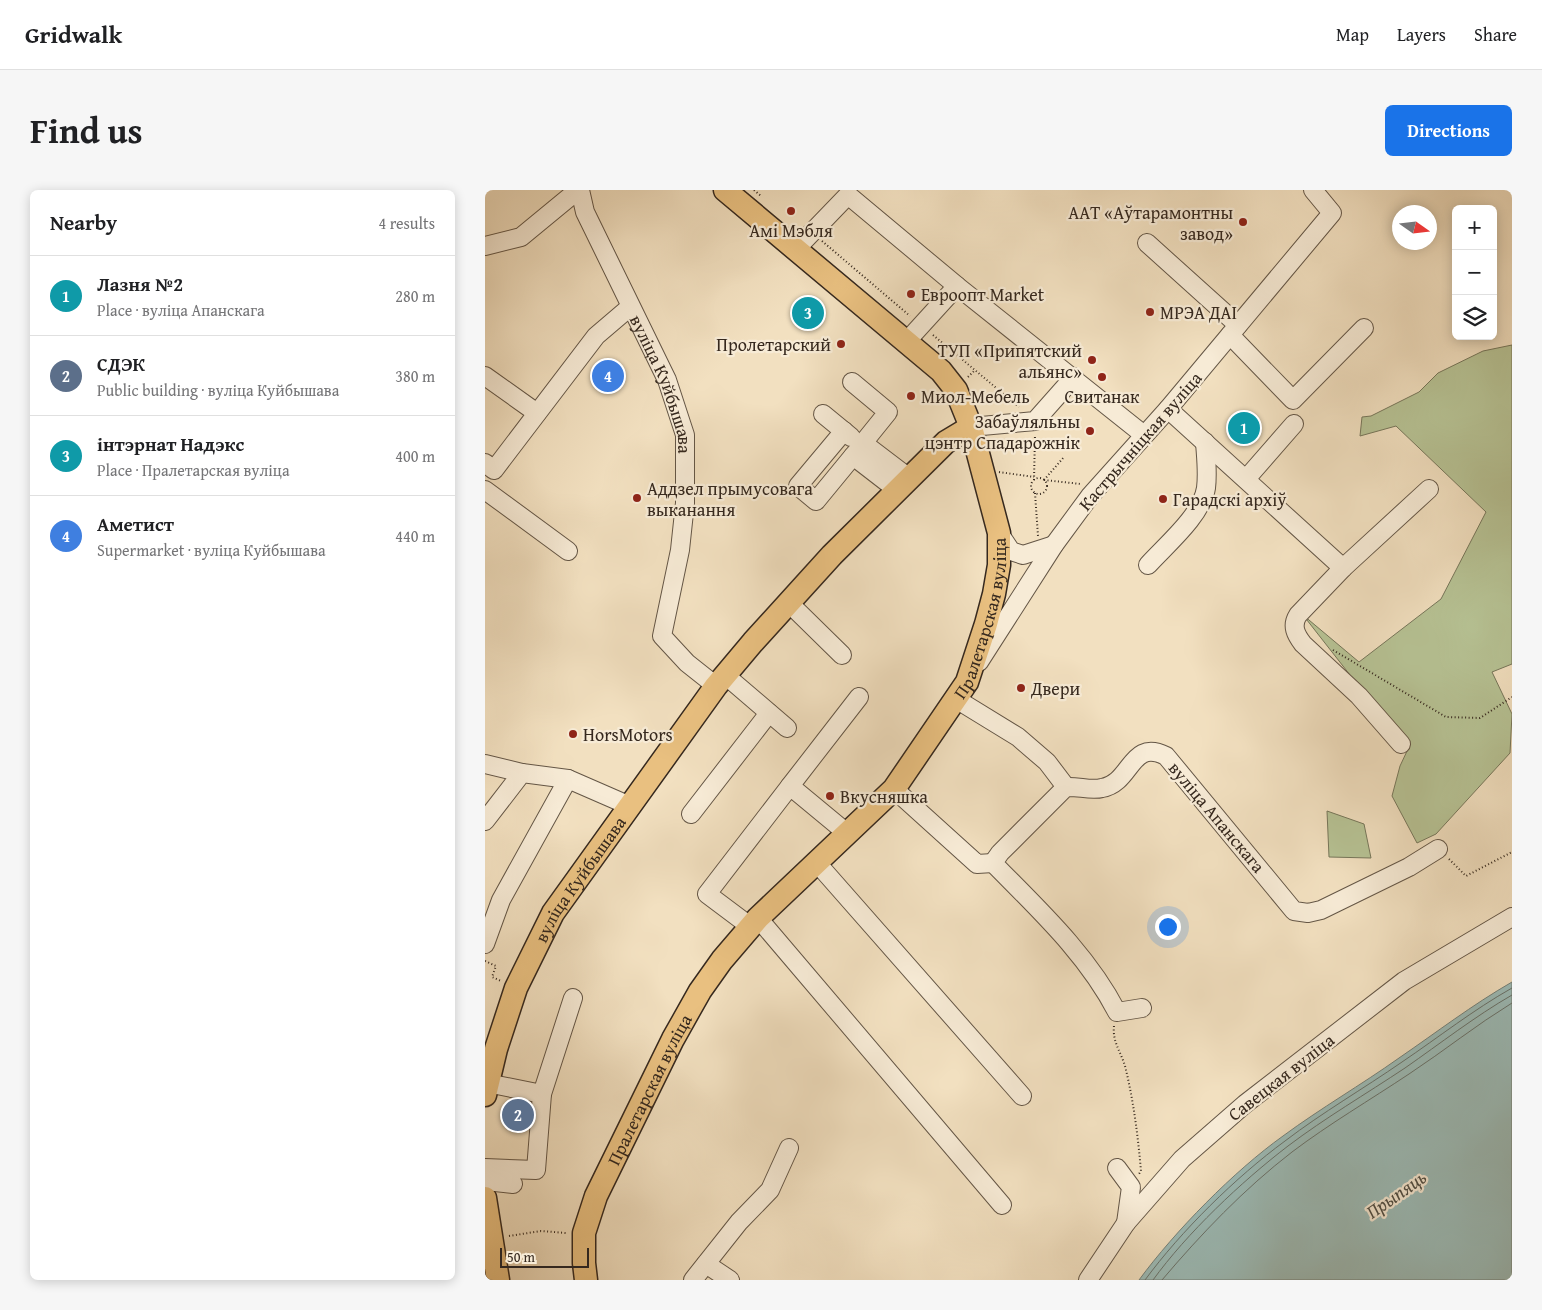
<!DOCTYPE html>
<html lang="en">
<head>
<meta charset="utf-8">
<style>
  :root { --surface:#fff; --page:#f6f6f6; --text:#202124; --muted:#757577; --line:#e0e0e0; --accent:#1a73e8 }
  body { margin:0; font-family:"Gentium Book Plus",serif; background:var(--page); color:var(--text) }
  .controls { position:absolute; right:15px; top:15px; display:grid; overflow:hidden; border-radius:8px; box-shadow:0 2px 12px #0003 }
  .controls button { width:45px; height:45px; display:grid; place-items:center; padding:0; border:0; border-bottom:1px solid var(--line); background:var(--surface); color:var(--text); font:25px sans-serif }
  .compass { position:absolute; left:907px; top:15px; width:45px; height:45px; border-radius:50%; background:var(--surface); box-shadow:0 2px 12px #0003; rotate:104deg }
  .scale { position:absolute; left:15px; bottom:12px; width:89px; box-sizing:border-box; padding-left:5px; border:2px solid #35281e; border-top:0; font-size:14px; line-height:18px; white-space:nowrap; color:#35281e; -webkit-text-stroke:4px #f7ebd6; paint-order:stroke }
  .you { position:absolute; left:682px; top:736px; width:18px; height:18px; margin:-12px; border:4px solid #fff; border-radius:50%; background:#1a73e8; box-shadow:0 0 0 8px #1a73e833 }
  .badge { display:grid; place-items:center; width:32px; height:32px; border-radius:50%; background:var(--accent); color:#fff; font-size:16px; font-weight:700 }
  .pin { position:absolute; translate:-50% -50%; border:2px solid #fff; box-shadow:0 1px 5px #0006 }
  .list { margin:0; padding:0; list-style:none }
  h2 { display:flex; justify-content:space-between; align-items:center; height:65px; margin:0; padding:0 20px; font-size:21px }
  h2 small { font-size:16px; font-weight:400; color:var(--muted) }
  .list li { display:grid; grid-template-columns:32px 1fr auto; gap:15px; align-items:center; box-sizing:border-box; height:80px; padding:0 20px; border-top:1px solid var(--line) }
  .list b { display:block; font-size:19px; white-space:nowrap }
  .list p { margin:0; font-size:16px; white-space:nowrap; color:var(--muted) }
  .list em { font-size:16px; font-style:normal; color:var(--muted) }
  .icon { flex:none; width:28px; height:28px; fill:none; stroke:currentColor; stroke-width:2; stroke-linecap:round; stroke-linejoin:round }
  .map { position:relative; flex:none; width:1027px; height:1090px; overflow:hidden; border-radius:8px }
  header { display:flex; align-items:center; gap:30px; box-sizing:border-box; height:70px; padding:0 25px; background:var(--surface); border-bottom:1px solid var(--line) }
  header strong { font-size:24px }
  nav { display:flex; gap:28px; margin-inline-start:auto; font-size:18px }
  .intro { display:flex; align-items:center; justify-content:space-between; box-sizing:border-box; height:120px; padding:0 30px }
  h1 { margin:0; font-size:35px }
  .button { padding:12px 22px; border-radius:8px; background:var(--accent); color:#fff; font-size:18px; font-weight:700 }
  main { display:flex; gap:30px; padding:0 30px }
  aside { flex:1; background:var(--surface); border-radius:8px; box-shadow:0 2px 12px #0003 }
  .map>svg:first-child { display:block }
  .green { fill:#b7c395; stroke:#76765a }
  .water { fill:#9cbcb8; stroke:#73817a }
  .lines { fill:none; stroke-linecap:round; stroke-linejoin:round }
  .shore { stroke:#68726b; stroke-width:1 }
  .minor-casing { stroke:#645646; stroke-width:20 }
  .major-casing { stroke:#35281e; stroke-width:25 }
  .path { stroke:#35281e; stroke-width:2; stroke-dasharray:1 2.5; stroke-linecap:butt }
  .minor { stroke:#f7ebd6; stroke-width:18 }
  .major { stroke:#e9c080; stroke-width:22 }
  .poi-dot { fill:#8f2418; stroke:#f7ebd6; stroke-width:2 }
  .labels { text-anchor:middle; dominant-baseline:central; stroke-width:4.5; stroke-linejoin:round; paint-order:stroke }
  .poi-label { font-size:18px; fill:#35281e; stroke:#f7ebd6; text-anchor:start }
  .street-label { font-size:18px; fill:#35281e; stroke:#f7ebd6 }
  .water-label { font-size:19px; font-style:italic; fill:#4f4d44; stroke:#f7ebd6 }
</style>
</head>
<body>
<header>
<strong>Gridwalk</strong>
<nav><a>Map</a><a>Layers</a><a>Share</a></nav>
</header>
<div class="intro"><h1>Find us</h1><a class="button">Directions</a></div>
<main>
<aside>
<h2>Nearby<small>4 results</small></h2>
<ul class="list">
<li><span class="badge" style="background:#0f9aa8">1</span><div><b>Лазня №2</b><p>Place · вуліца Апанскага</p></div><em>280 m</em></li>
<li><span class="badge" style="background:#5c6f8a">2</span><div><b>СДЭК</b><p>Public building · вуліца Куйбышава</p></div><em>380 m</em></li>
<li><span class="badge" style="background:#0f9aa8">3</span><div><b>інтэрнат Надэкс</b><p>Place · Пралетарская вуліца</p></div><em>400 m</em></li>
<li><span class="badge" style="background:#3f7fe0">4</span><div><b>Аметист</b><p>Supermarket · вуліца Куйбышава</p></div><em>440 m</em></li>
</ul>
</aside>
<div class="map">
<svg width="1027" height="1090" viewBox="0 0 1027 1090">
  <rect width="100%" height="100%" fill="#f2e0c0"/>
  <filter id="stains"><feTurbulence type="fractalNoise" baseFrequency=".004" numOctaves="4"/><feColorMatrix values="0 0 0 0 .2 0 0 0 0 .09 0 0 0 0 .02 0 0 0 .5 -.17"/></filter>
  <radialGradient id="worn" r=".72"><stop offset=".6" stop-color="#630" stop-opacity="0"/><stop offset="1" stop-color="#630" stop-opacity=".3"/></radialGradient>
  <!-- green -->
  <g class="green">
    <path d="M1027,155v319l-20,8 20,42 -2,39 -74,81 -19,9 -25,-47 8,-30 8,-17 -105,-134 56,47 82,-63 45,-87 -90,-86 -36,10 2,-19 9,-1 48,-24 19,-19 45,-22z"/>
    <path d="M842,621l37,13 7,34 -42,-1z"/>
  </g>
  <!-- water -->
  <path class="water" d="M1027,792v298h-373c36,-49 95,-109 144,-144 38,-28 78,-51 116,-78 38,-26 73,-53 113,-76z"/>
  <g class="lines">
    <!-- shore -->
    <g class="shore">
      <path d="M660,1090c36,-49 91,-103 140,-139 38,-29 78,-52 117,-79 37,-25 71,-52 110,-74"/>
      <path d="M668,1090c34,-47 88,-98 135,-134 37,-28 78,-52 117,-78 36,-25 69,-51 107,-73"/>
      <path d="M677,1090c39,-46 82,-91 130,-128 37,-28 78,-52 117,-78 35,-23 67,-49 103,-71"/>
    </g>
    <defs>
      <g id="minor">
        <path id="s1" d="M95,0l5,22 82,168 18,55v68l-5,47 -18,86 25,27 29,23"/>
        <path d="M662,53l91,82"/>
        <path d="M0,56l36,-9 57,-47"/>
        <path d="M311,59l52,-54 109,91 187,149"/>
        <path d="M745,145l63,65 71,-72"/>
        <path d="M421,152l51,-56"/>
        <path d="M0,186l52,37"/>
        <path d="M367,192l36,30 -25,31 46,35"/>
        <path d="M683,219l175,159 -45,47c-7,11 -2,20 5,29l56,52 42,48"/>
        <path d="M338,224l28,23"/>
        <path d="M486,237l64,-6 39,-44"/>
        <path d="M359,241l-46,55 18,15 37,-45"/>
        <path d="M375,258l-7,8 44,34"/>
        <path d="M0,273l9,7 102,-134 34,-29"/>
        <path d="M761,289l48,-55"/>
        <path d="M0,300l83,61"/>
        <path d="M514,343l12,18 12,4 31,-10"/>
        <path d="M663,375c18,-20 54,-50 58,-77 2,-15 0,-31 -1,-46"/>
        <path d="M858,378l86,-79"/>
        <path d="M304,413l53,52"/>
        <path d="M494,472l75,-117 36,-49 78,-87 164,-196 -19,-23"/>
        <path d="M240,485l62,53"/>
        <path d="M471,509l62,38 29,25 19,25"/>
        <path d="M0,574l37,9"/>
        <path d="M305,596l69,-89"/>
        <path d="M409,599l83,75 16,-1"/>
        <path d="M206,624l78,-101"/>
        <path d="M0,631l37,-48 46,6 62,27"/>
        <path d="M332,673l205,233"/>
        <path d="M273,728l244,287"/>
        <path d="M266,737l-44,-33 83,-108 58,48"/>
        <path d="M0,754l16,-44 67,-121"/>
        <path d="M657,818l-25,4c-30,-58 -79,-103 -124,-149l7,-10 66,-66c12,-1 25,4 36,1 30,-5 28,-50 64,-32l128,155 14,2 13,-3 88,-43 29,-18"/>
        <path d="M2,893l55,11"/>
        <path d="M0,978l51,2 6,-76 31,-96"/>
        <path d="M632,978l14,19 -5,36"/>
        <path d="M0,991l28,3"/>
        <path d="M221,1074l24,16"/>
        <path d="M208,1090l46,-58 31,-32 19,-42"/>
        <path d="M603,1090l38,-57 56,-64 63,-55 159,-123 108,-64"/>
      </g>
      <g id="major">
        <path id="s2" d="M0,905l11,-46 20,-61 37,-75 163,-227 37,-44 79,-87 114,-113 25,-15"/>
        <path d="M0,1008l13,82"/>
        <path id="s3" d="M101,1090l-2,-17v-30l12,-37 77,-157 27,-48 22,-31 36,-42 136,-129 73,-107 19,-58 8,-30 5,-29v-32l-28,-106 -15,-37 -15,-19 -216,-181"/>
      </g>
    </defs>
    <!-- minor casing -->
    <use href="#minor" class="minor-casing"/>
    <!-- major casing -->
    <use href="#major" class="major-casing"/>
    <!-- path -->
    <g class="path">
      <path d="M269,0l7,6"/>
      <path d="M337,51l88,75"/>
      <path d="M448,145l86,72"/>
      <path d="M483,187l7,-7"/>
      <path d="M514,282l35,5"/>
      <circle cx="554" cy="296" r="8"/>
      <path d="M549,290l1,-45"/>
      <path d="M559,290l37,4"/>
      <path d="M559,290l20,-23"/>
      <path d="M550,303l3,43"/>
      <path d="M848,460l113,67 34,1 32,-21"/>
      <path d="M964,669l17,17 46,-24"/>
      <path d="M0,771l11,5 -4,11 9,4"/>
      <path d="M629,836c-2,17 9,29 12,44 8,34 12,67 15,101l-2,3"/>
      <path d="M24,1046l32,-5 25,2"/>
    </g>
    <!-- minor -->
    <use href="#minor" class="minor"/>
    <!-- major -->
    <use href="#major" class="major"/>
  </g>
  <!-- markers -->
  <g class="poi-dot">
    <circle cx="306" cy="21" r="5"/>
    <circle cx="758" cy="32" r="5"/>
    <circle cx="426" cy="104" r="5"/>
    <circle cx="665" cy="122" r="5"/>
    <circle cx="356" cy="154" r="5"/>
    <circle cx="607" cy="170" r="5"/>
    <circle cx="617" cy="187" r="5"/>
    <circle cx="426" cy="206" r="5"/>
    <circle cx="605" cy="241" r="5"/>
    <circle cx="152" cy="308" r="5"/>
    <circle cx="678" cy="309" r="5"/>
    <circle cx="536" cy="498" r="5"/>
    <circle cx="88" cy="544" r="5"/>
    <circle cx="345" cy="606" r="5"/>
  </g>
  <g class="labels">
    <!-- poi labels -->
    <g class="poi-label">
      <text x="748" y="22" text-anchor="end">ААТ «Аўтарамонтны<tspan x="748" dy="21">завод»</tspan></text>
      <text x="306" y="40" text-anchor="middle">Амі Мэбля</text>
      <text x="436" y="104">Евроопт Market</text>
      <text x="675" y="122">МРЭА ДАІ</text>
      <text x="346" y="154" text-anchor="end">Пролетарский</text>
      <text x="597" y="160" text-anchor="end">ТУП «Припятский<tspan x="597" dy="21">альянс»</tspan></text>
      <text x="436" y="206">Миол-Мебель</text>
      <text x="617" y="206" text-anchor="middle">Свитанак</text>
      <text x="595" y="231" text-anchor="end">Забаўляльны<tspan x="595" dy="21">цэнтр Спадарожнік</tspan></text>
      <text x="162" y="298">Аддзел прымусовага<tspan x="162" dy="21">выканання</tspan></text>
      <text x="688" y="309">Гарадскі архіў</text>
      <text x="546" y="498">Двери</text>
      <text x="98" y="544">HorsMotors</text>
      <text x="355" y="606">Вкусняшка</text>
    </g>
    <!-- street labels -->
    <g class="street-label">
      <text stroke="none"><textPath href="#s1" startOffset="212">вуліца Куйбышава</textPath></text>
      <text transform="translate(655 251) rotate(-49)">Кастрычніцкая вуліца</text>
      <text stroke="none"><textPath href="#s3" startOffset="792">Пралетарская вуліца</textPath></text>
      <text transform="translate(732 627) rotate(50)">вуліца Апанскага</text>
      <text stroke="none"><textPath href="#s2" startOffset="238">вуліца Куйбышава</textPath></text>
      <text transform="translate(796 887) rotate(-38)">Савецкая вуліца</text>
      <text stroke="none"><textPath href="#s3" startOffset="205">Пралетарская вуліца</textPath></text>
    </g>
    <!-- water labels -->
    <g class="water-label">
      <text transform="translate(911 1004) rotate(-35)">Прыпяць</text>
    </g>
  </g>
  <rect width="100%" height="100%" filter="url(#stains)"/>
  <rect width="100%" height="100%" fill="url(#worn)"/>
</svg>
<div class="controls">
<button>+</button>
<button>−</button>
<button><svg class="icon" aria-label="layers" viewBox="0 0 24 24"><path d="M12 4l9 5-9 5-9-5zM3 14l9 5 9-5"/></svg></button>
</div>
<svg class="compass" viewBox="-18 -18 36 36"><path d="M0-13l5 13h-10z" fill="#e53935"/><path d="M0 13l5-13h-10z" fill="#757577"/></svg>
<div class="scale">50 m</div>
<div class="you"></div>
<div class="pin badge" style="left:759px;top:238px;background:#0f9aa8">1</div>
<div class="pin badge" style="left:33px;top:925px;background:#5c6f8a">2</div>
<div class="pin badge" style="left:323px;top:123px;background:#0f9aa8">3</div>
<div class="pin badge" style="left:123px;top:186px;background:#3f7fe0">4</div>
</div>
</main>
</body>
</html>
